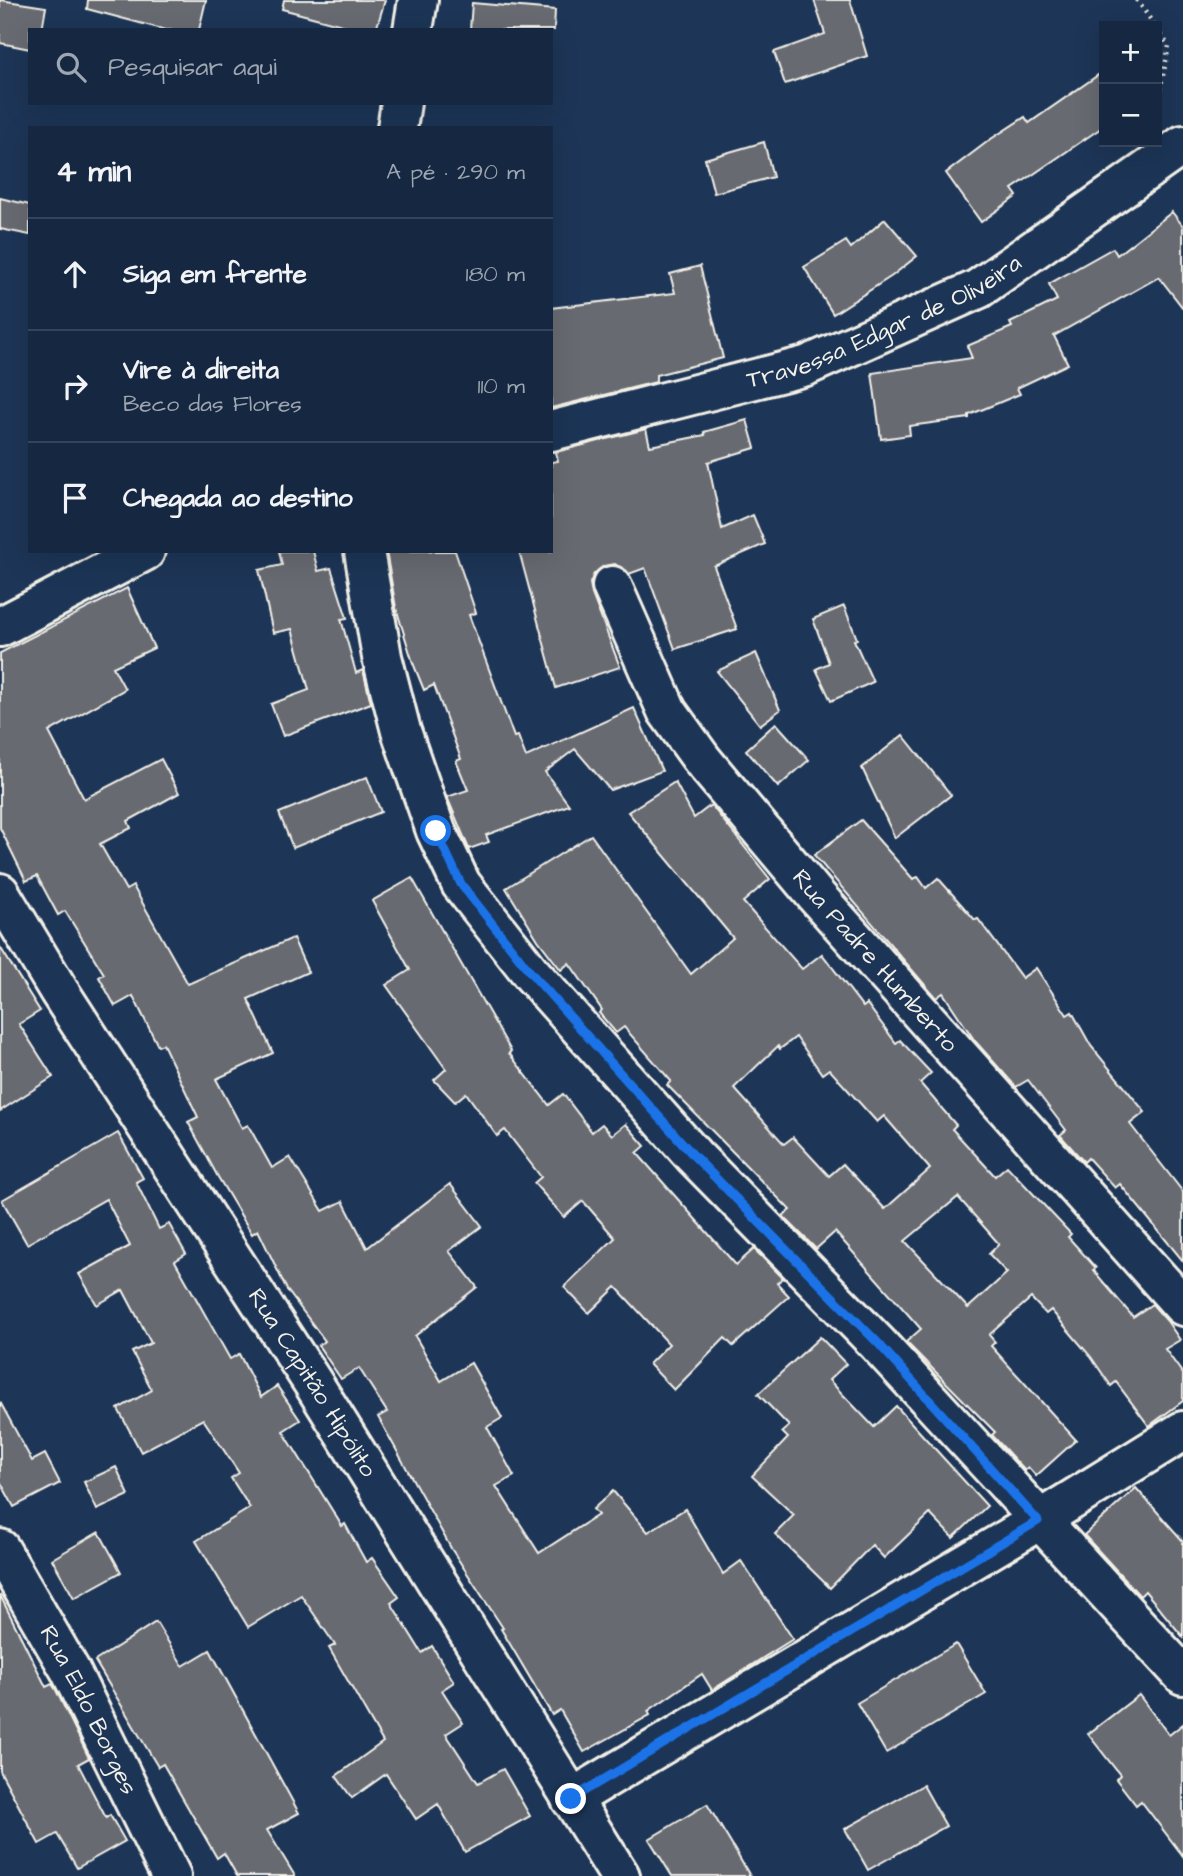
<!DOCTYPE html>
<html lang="pt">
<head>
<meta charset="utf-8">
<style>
  :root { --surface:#162841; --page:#1f3048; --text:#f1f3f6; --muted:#9ea6b1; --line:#35445a }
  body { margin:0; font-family:"Architects Daughter",sans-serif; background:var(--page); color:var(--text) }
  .controls { position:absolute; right:21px; top:21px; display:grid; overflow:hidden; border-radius:0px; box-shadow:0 7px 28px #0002 }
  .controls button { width:63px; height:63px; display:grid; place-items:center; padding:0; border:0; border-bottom:2px solid var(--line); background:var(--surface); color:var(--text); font:35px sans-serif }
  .stop { position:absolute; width:21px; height:21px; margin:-16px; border:5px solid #1a73e8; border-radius:50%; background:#fff }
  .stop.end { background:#1a73e8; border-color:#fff; box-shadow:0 2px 7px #0008 }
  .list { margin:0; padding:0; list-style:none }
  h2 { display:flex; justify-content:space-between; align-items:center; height:91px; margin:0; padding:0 28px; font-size:30px }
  h2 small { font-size:23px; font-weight:400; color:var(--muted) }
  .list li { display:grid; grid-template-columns:46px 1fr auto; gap:21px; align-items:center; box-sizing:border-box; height:112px; padding:0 28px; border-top:2px solid var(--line) }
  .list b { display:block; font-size:26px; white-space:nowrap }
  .list p { margin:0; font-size:23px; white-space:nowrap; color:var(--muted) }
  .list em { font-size:23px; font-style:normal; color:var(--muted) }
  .icon { flex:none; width:38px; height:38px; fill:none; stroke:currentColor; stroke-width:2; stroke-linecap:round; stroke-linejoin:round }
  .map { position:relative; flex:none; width:1183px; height:1876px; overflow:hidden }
  .search { position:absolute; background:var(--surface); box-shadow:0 7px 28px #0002; left:28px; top:28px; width:525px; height:77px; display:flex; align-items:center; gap:18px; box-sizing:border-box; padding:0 24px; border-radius:0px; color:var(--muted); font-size:26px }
  .panel { position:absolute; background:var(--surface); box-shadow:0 7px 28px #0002; left:28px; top:126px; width:525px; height:427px; border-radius:0px }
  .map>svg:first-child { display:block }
  .building { fill:#686a72; stroke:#f4f1e8; stroke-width:2; fill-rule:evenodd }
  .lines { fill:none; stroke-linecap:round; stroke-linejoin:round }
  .street-casing { stroke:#f4f1e8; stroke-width:44 }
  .secondary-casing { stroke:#f4f1e8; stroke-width:44 }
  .path { stroke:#f4f1e8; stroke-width:4.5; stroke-dasharray:2 5; stroke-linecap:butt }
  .street { stroke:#1d3557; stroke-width:38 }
  .secondary { stroke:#1d3557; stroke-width:38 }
  .route { stroke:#1a73e8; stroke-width:9 }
  .labels { text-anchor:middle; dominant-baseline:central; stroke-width:6; stroke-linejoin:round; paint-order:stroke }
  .street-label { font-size:24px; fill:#f4f1e8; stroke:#1d3557 }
</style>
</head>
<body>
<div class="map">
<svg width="1183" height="1876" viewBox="0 0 1183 1876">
  <rect width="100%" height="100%" fill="#1d3557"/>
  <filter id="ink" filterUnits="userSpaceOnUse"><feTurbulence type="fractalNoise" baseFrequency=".0143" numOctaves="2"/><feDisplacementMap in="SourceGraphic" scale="14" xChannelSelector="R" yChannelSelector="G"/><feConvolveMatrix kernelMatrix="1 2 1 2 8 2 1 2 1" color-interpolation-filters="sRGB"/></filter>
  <g filter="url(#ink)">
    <!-- building -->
    <g class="building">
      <path d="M0,0l46,7 -4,23h-12v19l-30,-6z"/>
      <path d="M88,0h118l-7,30h-33l-79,-21z"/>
      <path d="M284,0h101l-9,30h-15l-79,-21z"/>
      <path d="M814,0h36l17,56 -82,28 -11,-32 51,-18z"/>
      <path d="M472,3l83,7 -1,20h-84z"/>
      <path d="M1104,71v55l-92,63 5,7 -36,26 -35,-49 45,-34 34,-22 4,6z"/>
      <path d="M764,142l9,35 -59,16 -9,-34z"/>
      <path d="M0,198l30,7v30l-30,-6z"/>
      <path d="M1172,212l11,14v82l-24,-31 -105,59 14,28 -51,24 3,6 -51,21v3l-60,8 1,9 -29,4 -9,-66 100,-15 -5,-12 45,-19 -2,-4 47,-23 -8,-16 64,-36 4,7z"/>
      <path d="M885,219l32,37 -25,20 -59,38 -29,-47 42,-26 5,7z"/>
      <path d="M700,266l23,92 -67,17v7l-105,26v-100l124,-15 -5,-19z"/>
      <path d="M747,420l8,28 -47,14 14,67 31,-14 12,29 -51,22 23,63 -62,20 -30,-81 -16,6 -14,-10 -11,2 -10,8 -4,9 2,11 28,73 -64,21 -37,-137h32v-89l7,-1 -2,-9 90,-23 4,17 55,-11 -1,-3z"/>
      <path d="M279,551h34l5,20 13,-3 16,50 -6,1 15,54 7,-3 8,33 -88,33 -12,-32 38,-14 -17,-61 -19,4 -14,-63 23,-5z"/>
      <path d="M386,551h69l21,62 -7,2 45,122 4,-1 8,21 108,-49 28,63 -52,19 -35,-41 -30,23 24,33 -83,30 3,7 -20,7 -22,-52 21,-7 -12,-29 5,-2 -27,-74 -10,5 -11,-27 -17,-55z"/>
      <path d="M127,588l27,60 -41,19 12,22 -76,43 35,67 77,-40 18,34 -51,28 3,7 -31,16 26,46 7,-4 55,98 105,-46 15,34 -60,27 25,54 -57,26 26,49 6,-3 24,43 18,-11 33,54 20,-10 24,47 83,-64 32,42 -33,25 28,36 -62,49 26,45 30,-18 31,55 -15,9 27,49 -18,10 43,67 59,-38 -5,-6 20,-18 35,41 37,-23 38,65 18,-13 52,78 -81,51 -10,-16 -54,37 2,4 -66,37 -24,-42 -8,5 -51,-86 2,-1 -51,-78 -74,-133 9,-5 -28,-44 -18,11 -23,-34 7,-4 -38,-51 -29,-60 -6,4 -34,-57 -30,-55 10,-5 -35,-73 -5,2 -25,-50 -18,10 -16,-29 5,-3 -39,-63 -7,4 -21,-39 -11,5 -26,-53v-175z"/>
      <path d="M844,606l13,33 -3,1 19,42 -42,19 -15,-32 13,-6 -16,-44z"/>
      <path d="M756,653l24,57 -20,15 -43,-54z"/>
      <path d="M776,723l33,37 -31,27 -32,-37z"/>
      <path d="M903,735l48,60 -56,43 -33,-70z"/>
      <path d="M367,777l14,35 -88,36 -14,-35z"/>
      <path d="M675,782l19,36 17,-13 59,74 -27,23 59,67 20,-15 41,53 4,-3 29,39 4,-3 31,33 -11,10 36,42 -4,4 43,47 12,-10 64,68 -3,3 28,31 -3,2 40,47 19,-13 15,17 13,19 -15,9 18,25v27l-34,25 -33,-44 -5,4 -20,-29 -40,-47 -5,4 -15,-16 -42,37 6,7 -4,4 85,94 -40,36 -8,-9 -3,4 -33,-36 3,-3 -89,-90 15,-13 -86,-97 -19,17 -33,-33 7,-6 -123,-125 4,-4 -47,-54 -8,6 -17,-20 3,-3 -33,-47 -8,7 -23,-30 -32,-52 85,-53 100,139 42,-36 -105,-126zM796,1037l26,37 7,-5 48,53 7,-6 46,53 -45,40 -42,-45 -14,12 -36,-39 -9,7 -50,-56 44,-42 2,3zM958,1197l41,47 -10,10 18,19 -39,35 -63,-67z"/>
      <path d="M861,820l52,59 5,-2 8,11 12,-10 37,42 3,-1 44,59 14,-10 31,47 5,-3 19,34 54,66 -15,12 53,68v69l-63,-77 -5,4 -27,-30 -4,4 -24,-27 6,-5 -38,-50 -12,7 -41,-46 -32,-48 -7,5 -122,-143z"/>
      <path d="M412,878l99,173 -2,2 40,52 14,-11 29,38 10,-8 10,11 14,-11 19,22 -8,7 99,112 18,-16 29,29 -6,5 12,13 -56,50 -8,-8 -51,52 -25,-26 20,-20 -53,-57 -27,26 -25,-26 51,-49 -32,-37 -19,16 -30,-34 7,-6 -36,-47 -8,6 -31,-43 -11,9 -21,-22 12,-11 -60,-84 24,-15 -38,-69z"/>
      <path d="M0,947l40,64 -21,13 34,53 -53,34z"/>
      <path d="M118,1133l25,45 -7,4 23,47 10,-5 17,30 -11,7 55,98 9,-5 22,43 16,-11 23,34 -17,11 59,95 3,-2 21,38 6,-4 27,39 -8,6 31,50 10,-7 22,36 -12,8 21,33 -17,11 32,49 25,-14 27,47 -65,36 -27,-48 -22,15 -30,-45 -34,24 -16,-22 47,-34 -54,-94 6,-3 -34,-50 -53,32 -52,-86 54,-33 -19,-30 8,-5 -36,-54 -62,33 -23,-43 34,-19 -20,-38 19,-9 -28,-53 -26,15 -18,-31 51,-28 -24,-47 -79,45 -25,-44z"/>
      <path d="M820,1337l26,27 -17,16 45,47 22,-21 91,100 -34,32 -23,-24 -46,44 -12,-13 -42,43 -55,-54 19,-19 -42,-39 36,-38 -6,-6 7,-6 -31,-32z"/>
      <path d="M0,1402l32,59 13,-7 15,29 -46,24 -14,-26z"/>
      <path d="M116,1467l13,28 -32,15 -13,-28z"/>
      <path d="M1136,1488l47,53v96l-38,-46 -5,5 -56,-61z"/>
      <path d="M99,1532l22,40 -47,26 -22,-39z"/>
      <path d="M0,1595l46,92 6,-3 4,6 33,68 -11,6 28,54 4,-3 15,26 -48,27 -20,-34 -18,10 -39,-73z"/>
      <path d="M156,1622l27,44 27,-16 89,163 -32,17 28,46h-58l-13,-23 -7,5 -54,-94 -5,3 -63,-106z"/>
      <path d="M956,1644l30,50 -100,59 -29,-50z"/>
      <path d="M1139,1695l30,40 14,-11v132l-42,-55 -5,4 -20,-26 4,-4 -32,-41z"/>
      <path d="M923,1785l23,41 -78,44 -23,-41z"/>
      <path d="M707,1804l23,38 20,34h-78l-23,-37z"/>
    </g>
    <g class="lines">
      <defs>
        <g id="street">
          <path d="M413,30l5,-30"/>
          <path d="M397,128l4,-25"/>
          <path id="s1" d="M551,431l255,-65 172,-77 205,-144"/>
          <path d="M364,551l18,106 19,74 35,100 25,53 70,89 163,183 184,188 305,331"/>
          <path id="s2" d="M612,586l55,125 36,50 114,136 366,409"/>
          <path d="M0,627l145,-76"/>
          <path id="s3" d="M0,1549l70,121 101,206"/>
          <path d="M571,1799l467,-278 145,-90"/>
        </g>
        <g id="secondary">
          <path id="s4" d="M0,893l59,98 254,392 307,493"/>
        </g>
      </defs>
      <!-- street casing -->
      <use href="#street" class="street-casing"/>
      <!-- secondary casing -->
      <use href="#secondary" class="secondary-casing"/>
      <!-- path -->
      <g class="path">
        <path d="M1137,0l18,26"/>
        <path d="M1157,29l12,17 -12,59"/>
      </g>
      <!-- street -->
      <use href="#street" class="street"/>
      <!-- secondary -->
      <use href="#secondary" class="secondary"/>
    </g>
  </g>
  <g class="lines" filter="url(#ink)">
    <!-- route -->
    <path class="route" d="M436,831l25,53 70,89 163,183 184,187 160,178 -467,278"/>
  </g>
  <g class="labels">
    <!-- street labels -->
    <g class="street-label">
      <text stroke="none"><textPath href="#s1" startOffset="352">Travessa Edgar de Oliveira</textPath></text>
      <text stroke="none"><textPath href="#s2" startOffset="462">Rua Padre Humberto</textPath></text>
      <text stroke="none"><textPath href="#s4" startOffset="581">Rua Capitão Hipólito</textPath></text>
      <text stroke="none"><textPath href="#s3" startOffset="184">Rua Eldo Borges</textPath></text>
    </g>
  </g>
</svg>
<div class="controls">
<button>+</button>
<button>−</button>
</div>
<div class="stop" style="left:436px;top:831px"></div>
<div class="stop end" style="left:571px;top:1799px"></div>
<div class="search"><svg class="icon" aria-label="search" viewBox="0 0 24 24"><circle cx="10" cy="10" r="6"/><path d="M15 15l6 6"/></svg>Pesquisar aqui</div>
<section class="panel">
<h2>4 min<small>A pé · 290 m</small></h2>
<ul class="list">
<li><svg class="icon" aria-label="ahead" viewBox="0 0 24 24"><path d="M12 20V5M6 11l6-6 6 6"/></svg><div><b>Siga em frente</b></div><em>180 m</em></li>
<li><svg class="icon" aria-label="right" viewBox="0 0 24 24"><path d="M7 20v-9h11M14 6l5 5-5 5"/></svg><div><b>Vire à direita</b><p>Beco das Flores</p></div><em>110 m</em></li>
<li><svg class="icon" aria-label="arrive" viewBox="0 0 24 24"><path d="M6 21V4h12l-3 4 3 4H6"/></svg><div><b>Chegada ao destino</b></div></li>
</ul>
</section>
</div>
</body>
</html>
